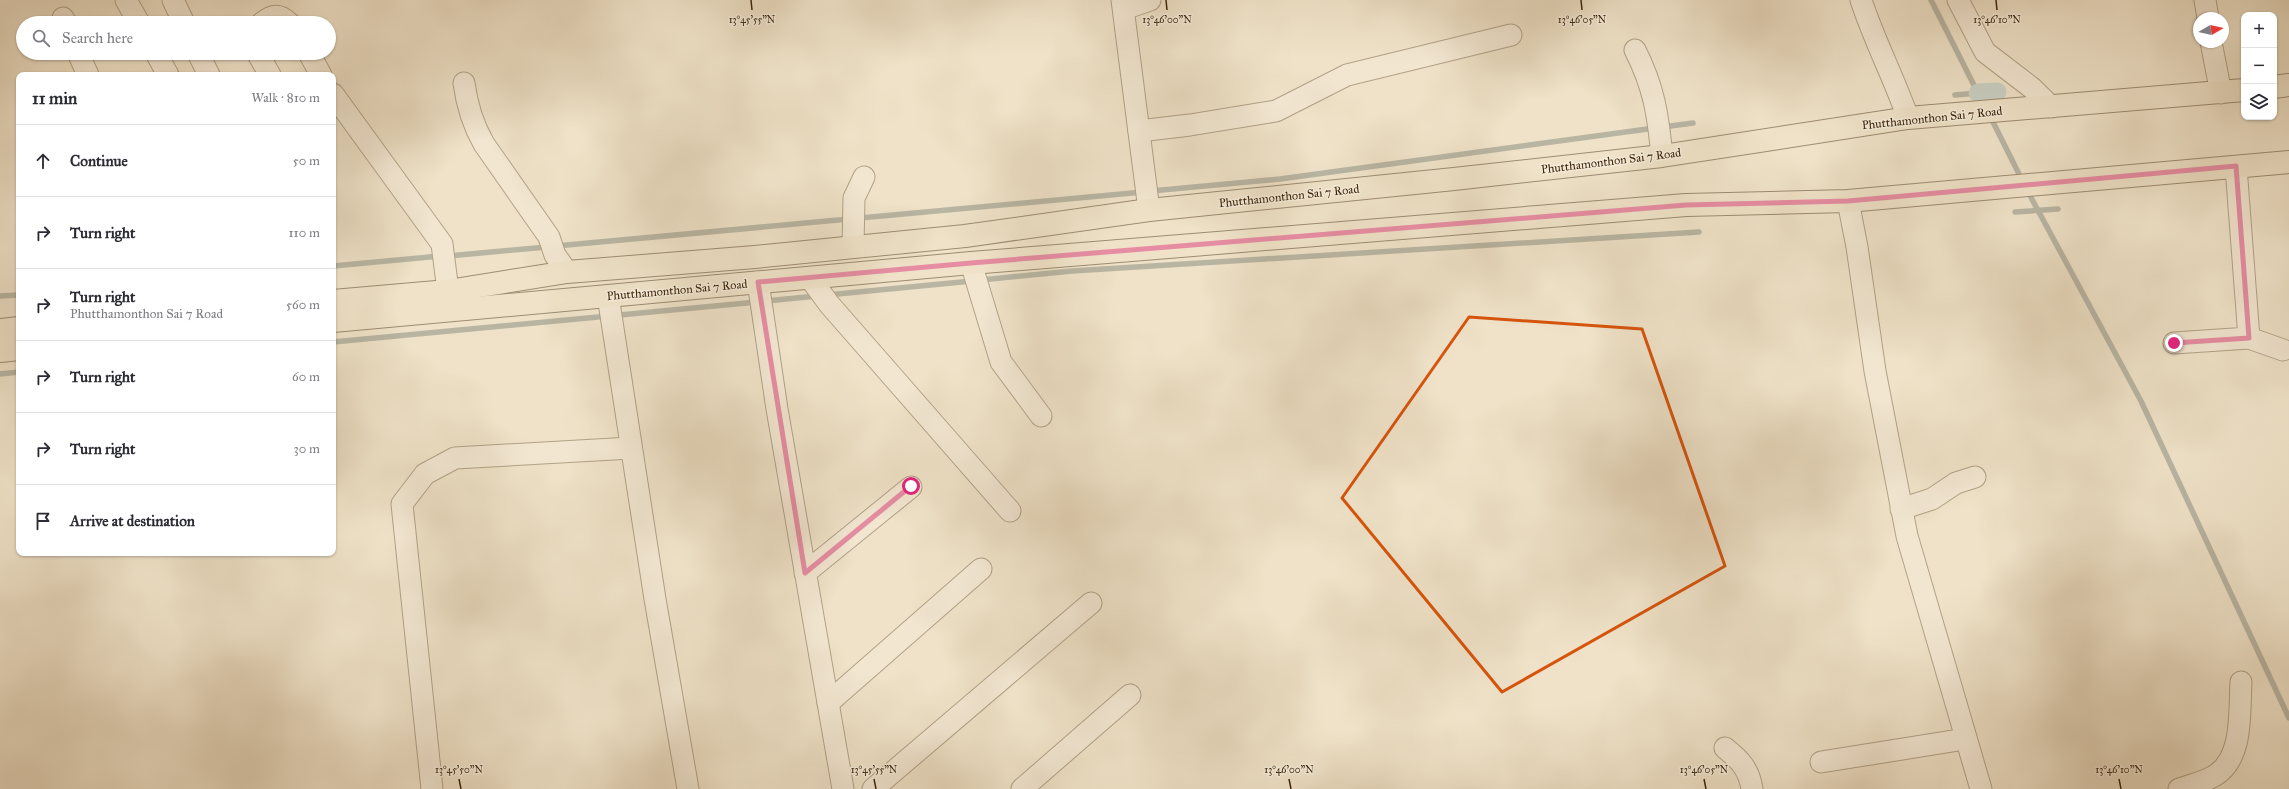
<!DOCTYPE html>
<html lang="en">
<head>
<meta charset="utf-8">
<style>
  :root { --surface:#fff; --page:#f2f2f3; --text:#2b2b33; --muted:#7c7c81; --line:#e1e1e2 }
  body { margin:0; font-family:"IM FELL Great Primer",serif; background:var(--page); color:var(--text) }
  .controls { position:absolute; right:12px; top:12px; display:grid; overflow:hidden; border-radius:8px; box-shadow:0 1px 3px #0004 }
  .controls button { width:36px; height:36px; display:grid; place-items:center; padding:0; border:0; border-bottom:1px solid var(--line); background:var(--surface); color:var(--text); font:20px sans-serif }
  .compass { position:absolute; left:2193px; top:12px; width:36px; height:36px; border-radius:50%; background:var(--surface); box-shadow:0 1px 3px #0004; rotate:81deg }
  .stop { position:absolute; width:12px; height:12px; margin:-9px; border:3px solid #db2777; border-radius:50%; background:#fff }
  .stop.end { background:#db2777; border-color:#fff; box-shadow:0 1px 4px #0008 }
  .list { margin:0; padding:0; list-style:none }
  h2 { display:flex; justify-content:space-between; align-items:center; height:52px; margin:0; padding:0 16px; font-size:17px }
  h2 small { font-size:13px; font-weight:400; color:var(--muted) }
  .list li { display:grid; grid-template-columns:26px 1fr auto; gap:12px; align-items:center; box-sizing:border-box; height:72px; padding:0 16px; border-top:1px solid var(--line) }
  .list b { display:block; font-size:15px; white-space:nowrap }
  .list p { margin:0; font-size:13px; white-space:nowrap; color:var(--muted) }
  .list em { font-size:13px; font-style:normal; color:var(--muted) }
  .icon { flex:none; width:22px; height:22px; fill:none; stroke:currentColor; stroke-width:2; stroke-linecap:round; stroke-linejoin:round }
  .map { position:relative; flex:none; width:2289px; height:789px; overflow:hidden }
  .search { position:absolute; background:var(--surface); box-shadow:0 1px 3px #0004; left:16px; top:16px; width:320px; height:44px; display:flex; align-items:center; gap:10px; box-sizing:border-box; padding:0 14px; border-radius:22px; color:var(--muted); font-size:15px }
  .panel { position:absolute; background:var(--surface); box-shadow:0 1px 3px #0004; left:16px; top:72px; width:320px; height:484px; border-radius:8px }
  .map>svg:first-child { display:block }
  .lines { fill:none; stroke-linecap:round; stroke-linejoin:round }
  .stream { stroke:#767f76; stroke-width:5.5 }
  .canal { stroke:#9dbcbf; stroke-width:19 }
  .minor-casing { stroke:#685438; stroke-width:23 }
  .major-casing { stroke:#3b2408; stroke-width:24 }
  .minor { stroke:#f5ecdb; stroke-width:21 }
  .major { stroke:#efe2c8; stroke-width:22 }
  .route { stroke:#db2777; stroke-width:5 }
  .marked { fill:none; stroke:#d7540c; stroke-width:3; stroke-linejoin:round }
  .ticks { fill:none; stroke:#3b2408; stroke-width:1.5 }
  .labels { text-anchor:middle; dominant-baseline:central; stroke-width:3; stroke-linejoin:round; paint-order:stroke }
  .street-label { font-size:12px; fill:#3b2408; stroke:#f5ecdb }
  .ticks-label { font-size:10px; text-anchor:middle; fill:#3b2408; stroke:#f5ecdb; stroke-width:3; stroke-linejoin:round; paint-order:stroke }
</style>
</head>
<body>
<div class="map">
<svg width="2289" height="789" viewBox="0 0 2289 789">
  <rect width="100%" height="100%" fill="#efe2c8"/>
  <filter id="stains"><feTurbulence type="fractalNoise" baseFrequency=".005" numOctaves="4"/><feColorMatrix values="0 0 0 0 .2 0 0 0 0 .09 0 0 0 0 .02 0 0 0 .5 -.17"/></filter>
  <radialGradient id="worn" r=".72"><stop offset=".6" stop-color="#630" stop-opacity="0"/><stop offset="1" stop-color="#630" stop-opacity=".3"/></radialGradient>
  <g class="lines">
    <!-- stream -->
    <g class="stream">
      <path d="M1931,0l54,107"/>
      <path d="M1955,95l23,-2"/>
      <path d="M1990,116l32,64"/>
      <path d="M1663,127l30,-4"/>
      <path d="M2027,190l114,211 148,317"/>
      <path d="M1151,191l129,-12 375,-51"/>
      <path d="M2015,212l43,-3"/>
      <path d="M556,246l587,-54"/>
      <path d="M448,256l99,-9"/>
      <path d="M333,266l107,-10"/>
      <path d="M981,280l91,-9 627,-39"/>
      <path d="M827,295l145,-14"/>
      <path d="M0,296l19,-1"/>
      <path d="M766,301l51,-5"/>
      <path d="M333,342l424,-40"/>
      <path d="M0,374l19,-2"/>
    </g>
    <!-- canal -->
    <path class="canal" d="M1978,93l19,-1"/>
    <defs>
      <g id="minor">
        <path d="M126,0l13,23"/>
        <path d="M173,0l11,23"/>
        <path d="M1122,0l27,210"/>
        <path d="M1861,0c13,40 33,78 47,118"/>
        <path d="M1958,0l27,52 47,36 19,19"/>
        <path d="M2205,0l3,18"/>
        <path d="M1124,9l26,-9"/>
        <path d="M63,18l3,5"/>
        <path d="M262,23c10,-8 17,-10 27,0"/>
        <path d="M2211,42l10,51"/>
        <path d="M1635,50c19,37 23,65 27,106"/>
        <path d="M78,53l10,22"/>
        <path d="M156,53l12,22"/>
        <path d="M198,53l11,22"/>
        <path d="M309,53l12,22"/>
        <path d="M258,54l12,21"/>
        <path d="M464,83c3,23 9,42 20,61l65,93 6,18 12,17"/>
        <path d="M333,94l109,150 6,47"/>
        <path d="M1139,131l51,-6 86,-14 71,-36 164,-40"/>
        <path d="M1848,201l9,46 18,124 32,165 74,253"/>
        <path d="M853,246l1,-48 10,-21"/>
        <path d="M971,263l30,99 40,54"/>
        <path d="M810,278l19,26 181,207"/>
        <path d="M758,282l19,127 66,380"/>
        <path d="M608,296l47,303 33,190"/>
        <path d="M2249,338l34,12"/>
        <path d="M2174,343l75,-5 -13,-171"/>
        <path d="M1901,509l31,-10 24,-16 19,-6"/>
        <path d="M805,573l106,-86"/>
        <path d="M828,703l153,-134"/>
        <path d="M1725,748c15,12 24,21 27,41"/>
        <path d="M1821,762l144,-23"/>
        <path d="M432,789l-30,-285 23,-30 30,-16 176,-10"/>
        <path d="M873,789l218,-186"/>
        <path d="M1022,789l108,-94"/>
        <path d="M2179,789c11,-4 25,-7 35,-13 30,-17 25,-65 27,-94"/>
      </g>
      <g id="major">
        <path d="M2274,87l15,-2"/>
        <path d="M333,301l115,-10 119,-19 188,-15 210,-21 184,-26 305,-31 208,-23 246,-38 336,-28"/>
        <path d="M333,321l638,-58 715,-58 162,-4 441,-39"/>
        <path d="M0,330l19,-2"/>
        <path d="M0,351l19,-2"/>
      </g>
    </defs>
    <!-- minor casing -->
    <use href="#minor" class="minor-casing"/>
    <!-- major casing -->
    <use href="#major" class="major-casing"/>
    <!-- minor -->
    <use href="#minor" class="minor"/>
    <!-- major -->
    <use href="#major" class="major"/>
  </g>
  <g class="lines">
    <!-- route -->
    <path class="route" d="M911,486l-106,87 -47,-291 213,-19 715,-58 162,-4 388,-35 13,172 -75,5"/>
  </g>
  <!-- marked area -->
  <path d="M0 0H2289V789H0ZM1469,317l173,12 83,237 -223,126 -160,-194z" fill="#efe2c8" fill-opacity=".55" fill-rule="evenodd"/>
  <path class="marked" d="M1469,317l173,12 83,237 -223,126 -160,-194z"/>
  <!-- ticks -->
  <path class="ticks" d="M751,0l1,10M1166,0l1,10M1581,0l1,10M1996,0l1,10M459,779l2,10M874,779l2,10M1289,779l2,10M1704,779l2,10M2119,779l2,10"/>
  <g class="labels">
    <!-- street labels -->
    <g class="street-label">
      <text transform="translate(1932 118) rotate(-6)">Phutthamonthon Sai 7 Road</text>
      <text transform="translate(1611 161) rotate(-7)">Phutthamonthon Sai 7 Road</text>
      <text transform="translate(1289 196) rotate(-6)">Phutthamonthon Sai 7 Road</text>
      <text transform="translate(677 290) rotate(-5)">Phutthamonthon Sai 7 Road</text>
    </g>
  </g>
  <g class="ticks-label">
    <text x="752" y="23">13°45'55"N</text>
    <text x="1167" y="23">13°46'00"N</text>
    <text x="1582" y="23">13°46'05"N</text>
    <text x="1997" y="23">13°46'10"N</text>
    <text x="459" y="773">13°45'50"N</text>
    <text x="874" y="773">13°45'55"N</text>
    <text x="1289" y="773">13°46'00"N</text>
    <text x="1704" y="773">13°46'05"N</text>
    <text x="2119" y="773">13°46'10"N</text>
  </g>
  <rect width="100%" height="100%" filter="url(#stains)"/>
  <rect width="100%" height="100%" fill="url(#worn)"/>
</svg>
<div class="controls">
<button>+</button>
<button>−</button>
<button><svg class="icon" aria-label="layers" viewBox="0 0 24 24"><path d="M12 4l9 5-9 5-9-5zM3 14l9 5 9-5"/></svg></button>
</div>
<svg class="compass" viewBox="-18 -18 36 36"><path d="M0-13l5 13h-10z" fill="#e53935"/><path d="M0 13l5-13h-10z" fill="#7c7c81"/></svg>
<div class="stop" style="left:911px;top:486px"></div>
<div class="stop end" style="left:2174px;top:343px"></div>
<div class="search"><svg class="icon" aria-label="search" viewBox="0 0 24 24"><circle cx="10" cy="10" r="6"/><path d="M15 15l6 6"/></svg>Search here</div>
<section class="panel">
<h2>11 min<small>Walk · 810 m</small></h2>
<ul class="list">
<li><svg class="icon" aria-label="ahead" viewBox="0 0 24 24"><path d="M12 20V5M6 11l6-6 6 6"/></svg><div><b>Continue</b></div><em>50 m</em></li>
<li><svg class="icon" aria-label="right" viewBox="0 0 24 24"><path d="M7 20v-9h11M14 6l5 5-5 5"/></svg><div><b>Turn right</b></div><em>110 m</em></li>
<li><svg class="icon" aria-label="right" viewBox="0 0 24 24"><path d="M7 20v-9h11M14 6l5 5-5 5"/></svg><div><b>Turn right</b><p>Phutthamonthon Sai 7 Road</p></div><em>560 m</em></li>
<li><svg class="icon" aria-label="right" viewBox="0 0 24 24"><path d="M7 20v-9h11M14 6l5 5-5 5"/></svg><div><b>Turn right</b></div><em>60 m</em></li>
<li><svg class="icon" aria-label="right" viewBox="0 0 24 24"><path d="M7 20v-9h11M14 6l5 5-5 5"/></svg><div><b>Turn right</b></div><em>30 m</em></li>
<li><svg class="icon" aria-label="arrive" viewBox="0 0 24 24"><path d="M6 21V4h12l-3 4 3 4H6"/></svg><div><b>Arrive at destination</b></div></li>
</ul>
</section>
</div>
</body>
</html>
